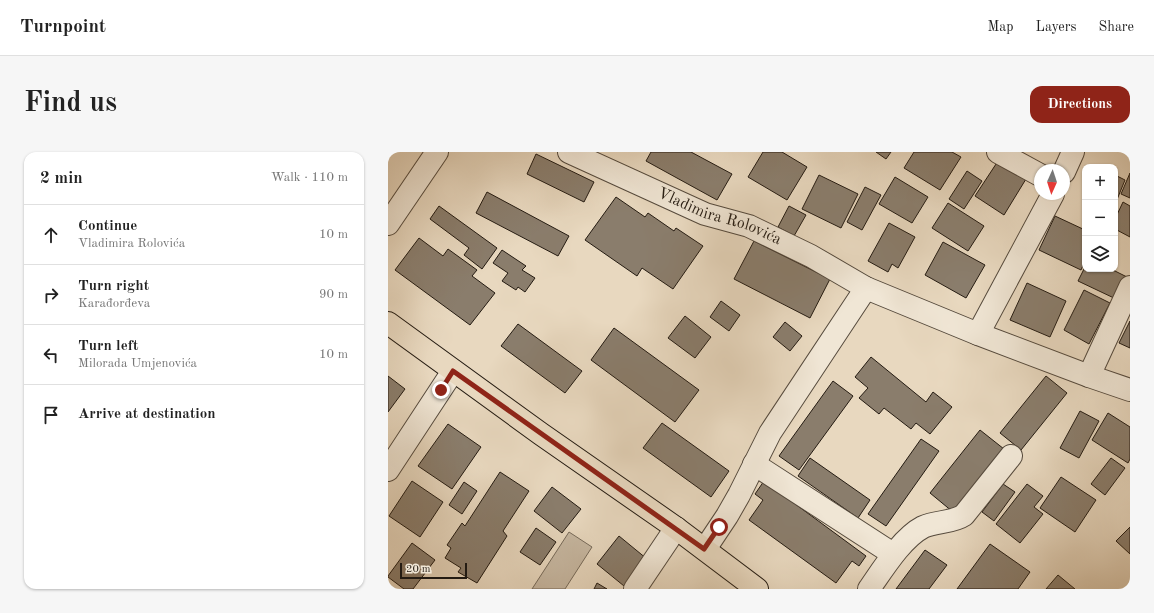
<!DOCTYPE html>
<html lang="en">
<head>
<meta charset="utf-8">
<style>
  :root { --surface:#fff; --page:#f6f6f6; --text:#222; --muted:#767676; --line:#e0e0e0; --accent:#8f2418 }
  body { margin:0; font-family:"Old Standard TT",serif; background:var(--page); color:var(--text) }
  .controls { position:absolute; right:12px; top:12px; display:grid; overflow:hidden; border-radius:8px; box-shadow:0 1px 3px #0004 }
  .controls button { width:36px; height:36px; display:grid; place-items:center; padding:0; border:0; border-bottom:1px solid var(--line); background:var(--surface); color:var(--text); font:20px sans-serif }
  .compass { position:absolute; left:646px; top:12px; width:36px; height:36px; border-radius:50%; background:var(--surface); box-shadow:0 1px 3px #0004; rotate:183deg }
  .scale { position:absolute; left:12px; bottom:10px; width:67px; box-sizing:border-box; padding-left:4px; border:2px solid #241b12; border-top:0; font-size:11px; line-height:14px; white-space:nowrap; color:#241b12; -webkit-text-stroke:3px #f0e6d5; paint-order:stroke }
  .stop { position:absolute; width:12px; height:12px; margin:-9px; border:3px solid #8f2418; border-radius:50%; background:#fff }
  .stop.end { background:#8f2418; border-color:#fff; box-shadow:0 1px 4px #0008 }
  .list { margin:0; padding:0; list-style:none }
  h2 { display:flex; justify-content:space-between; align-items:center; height:52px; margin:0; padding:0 16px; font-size:17px }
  h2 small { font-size:13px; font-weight:400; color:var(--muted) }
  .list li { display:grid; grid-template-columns:26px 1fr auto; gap:12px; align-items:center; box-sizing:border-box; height:60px; padding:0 16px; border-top:1px solid var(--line) }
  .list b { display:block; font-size:15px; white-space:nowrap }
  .list p { margin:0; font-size:13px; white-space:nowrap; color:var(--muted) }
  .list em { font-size:13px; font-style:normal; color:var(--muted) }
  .icon { flex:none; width:22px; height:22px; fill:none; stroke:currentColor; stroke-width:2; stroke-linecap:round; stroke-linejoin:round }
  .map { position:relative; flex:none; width:742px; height:437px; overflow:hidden; border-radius:12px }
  header { display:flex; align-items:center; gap:24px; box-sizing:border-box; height:56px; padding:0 20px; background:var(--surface); border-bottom:1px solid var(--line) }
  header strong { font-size:19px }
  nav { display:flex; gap:22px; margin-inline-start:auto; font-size:14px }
  .intro { display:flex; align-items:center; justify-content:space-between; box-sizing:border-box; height:96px; padding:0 24px }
  h1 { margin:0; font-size:28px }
  .button { padding:10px 18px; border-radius:12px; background:var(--accent); color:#fff; font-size:14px; font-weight:700 }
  main { display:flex; gap:24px; padding:0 24px }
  aside { flex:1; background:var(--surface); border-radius:12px; box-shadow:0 1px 3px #0004 }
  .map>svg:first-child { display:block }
  .green { fill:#c7b8a2; stroke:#766a5a }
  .building { fill:#8a7d6c; stroke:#241b12 }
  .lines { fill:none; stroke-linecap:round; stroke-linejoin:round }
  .minor-casing { stroke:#554a3d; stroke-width:24 }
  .major-casing { stroke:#241b12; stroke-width:24 }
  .minor { stroke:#f0e6d5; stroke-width:22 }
  .major { stroke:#e8d8bf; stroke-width:22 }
  .route { stroke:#8f2418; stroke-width:5 }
  .labels { text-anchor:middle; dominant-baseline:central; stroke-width:3; stroke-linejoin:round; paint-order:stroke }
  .street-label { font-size:16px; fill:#241b12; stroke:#f0e6d5 }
</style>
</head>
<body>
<header>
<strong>Turnpoint</strong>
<nav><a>Map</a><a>Layers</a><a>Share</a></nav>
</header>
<div class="intro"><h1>Find us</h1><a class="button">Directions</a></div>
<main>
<aside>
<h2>2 min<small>Walk · 110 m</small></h2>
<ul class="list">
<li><svg class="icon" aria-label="ahead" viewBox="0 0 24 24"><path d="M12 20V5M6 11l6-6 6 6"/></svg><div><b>Continue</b><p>Vladimira Rolovića</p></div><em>10 m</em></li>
<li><svg class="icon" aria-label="right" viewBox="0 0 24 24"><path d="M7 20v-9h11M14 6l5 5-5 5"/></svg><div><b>Turn right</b><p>Karađorđeva</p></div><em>90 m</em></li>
<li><svg class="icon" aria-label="left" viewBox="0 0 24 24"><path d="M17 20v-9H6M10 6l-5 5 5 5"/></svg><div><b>Turn left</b><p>Milorada Umjenovića</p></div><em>10 m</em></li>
<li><svg class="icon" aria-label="arrive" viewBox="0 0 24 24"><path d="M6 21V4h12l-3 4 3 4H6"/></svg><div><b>Arrive at destination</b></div></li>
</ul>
</aside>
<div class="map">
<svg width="742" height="437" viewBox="0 0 742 437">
  <rect width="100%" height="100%" fill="#e8d8bf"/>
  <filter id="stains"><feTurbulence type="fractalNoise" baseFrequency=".005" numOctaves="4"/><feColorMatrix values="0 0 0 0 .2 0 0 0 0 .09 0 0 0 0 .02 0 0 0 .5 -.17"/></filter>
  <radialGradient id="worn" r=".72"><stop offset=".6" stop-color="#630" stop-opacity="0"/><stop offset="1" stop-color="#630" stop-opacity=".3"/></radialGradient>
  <!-- green -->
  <path class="green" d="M181,380l23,15 -27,42h-33z"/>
  <!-- building -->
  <g class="building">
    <path d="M263,0h40l41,22 -15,26 -71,-39z"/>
    <path d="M375,0h19l25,15 -20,33 -39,-23z"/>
    <path d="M488,0h15l-5,7z"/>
    <path d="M526,0h38l9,5 -21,33 -36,-22z"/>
    <path d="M148,2l58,28 -10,20 -57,-28z"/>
    <path d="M610,9l28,18 -22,36 -29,-19z"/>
    <path d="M579,19l15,10 -18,28 -15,-10z"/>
    <path d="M742,21v25l-9,-4z"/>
    <path d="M431,23l39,19 -17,34 -39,-19z"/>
    <path d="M727,23l10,5 -9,22h-1z"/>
    <path d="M507,25l33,20 -16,26 -33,-19z"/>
    <path d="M477,35l16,8 -19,35 -15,-8z"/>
    <path d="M99,40l82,44 -11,20 -82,-43z"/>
    <path d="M228,45l29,20 3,-4 26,18 2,-3 27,18 -30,43 -31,-21 -5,8 -52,-36z"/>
    <path d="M735,50l7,4v31l-15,-8v-10z"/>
    <path d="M560,51l36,23 -16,25 -36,-23z"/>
    <path d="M51,54l58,42 -15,21 -18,-14 5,-7 -39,-29z"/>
    <path d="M401,54l17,9 -12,21 -16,-9z"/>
    <path d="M667,64l30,14v31l-4,9 -42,-20z"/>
    <path d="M501,71l26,14 -17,31 -6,-4 -4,8 -20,-11z"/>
    <path d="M31,86l24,18 5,-7 29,21 -5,6 23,17 -25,32 -75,-55z"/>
    <path d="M366,89l76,38 -20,39 -76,-39z"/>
    <path d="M555,90l42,23 -19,33 -41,-23z"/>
    <path d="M114,98l24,16 -4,4 13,8 -10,14 -7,-5 -2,3 -14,-9 6,-8 -15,-10z"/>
    <path d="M697,115v2h26l16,8 -11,22 -38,-18z"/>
    <path d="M639,131l39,18 -16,36 -40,-17z"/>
    <path d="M696,138l26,13 -21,41 -25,-14z"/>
    <path d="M333,149l19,14 -11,16 -19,-14z"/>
    <path d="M297,164l26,21 -16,21 -27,-20z"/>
    <path d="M742,169v27l-11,-5z"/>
    <path d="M397,170l17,14 -12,15 -17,-14z"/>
    <path d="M130,172l64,47 -17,22 -64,-47z"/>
    <path d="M226,176l85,62 -24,32 -84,-62z"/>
    <path d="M483,205l55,45 7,-10 19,15 -22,27 -14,-11 -5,6 -27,-21 -5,6 -20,-16 9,-10 -13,-11z"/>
    <path d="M0,224l17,13 -17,23z"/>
    <path d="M658,224l21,17 -46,57 -21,-17z"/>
    <path d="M445,229l20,15 -54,74 -20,-14z"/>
    <path d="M692,259l19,10 -20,37 -19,-10z"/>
    <path d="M720,261l22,14v32l-2,4 -36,-23z"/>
    <path d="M274,271l67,48 -18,26 -68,-49z"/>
    <path d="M60,272l33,23 -29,42 -34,-23z"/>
    <path d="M592,278l24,19 -51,63 -23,-19z"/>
    <path d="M533,287l18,12 -53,75 -18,-12z"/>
    <path d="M422,306l60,42 -12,18 -60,-42z"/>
    <path d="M723,306l14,10 -20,27 -14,-11z"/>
    <path d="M112,320l29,19 -26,40 4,5 -30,47 -19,-11 3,-4 -16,-10 6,-10 -4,-3 15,-22 3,3z"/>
    <path d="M673,325l35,23 -21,32 -35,-24z"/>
    <path d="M24,329l31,21 -23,35 -31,-21z"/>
    <path d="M376,329l102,75 -7,10 -7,-5 -16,22 -87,-63 14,-20 -8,-6z"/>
    <path d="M76,330l13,9 -15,23 -13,-9z"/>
    <path d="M615,332l12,8 -21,29 -12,-9z"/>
    <path d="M639,332l16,12 -9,11 9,7 -23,29 -24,-19z"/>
    <path d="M164,335l29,22 -19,24 -28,-22z"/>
    <path d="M742,375v27l-14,-13z"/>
    <path d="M148,376l20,14 -16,23 -20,-13z"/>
    <path d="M231,384l28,23 -23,27 -27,-22z"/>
    <path d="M24,391l23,17 -22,29h-9l-16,-12v-1z"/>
    <path d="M602,392l40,28 -12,17h-61z"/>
    <path d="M537,398l22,15 -18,24h-33z"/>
    <path d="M670,423l17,14h-29z"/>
    <path d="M209,431l10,6h-13z"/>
  </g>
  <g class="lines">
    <defs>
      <g id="minor">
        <path id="s1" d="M181,0l136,62 44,12 62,30 55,32 112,46 111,42 41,14"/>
        <path d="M610,0l42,23"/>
        <path d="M676,20l9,-20"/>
        <path d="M0,72l49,-72"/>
        <path d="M590,182l75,-140"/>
        <path d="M701,224l41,-89"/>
        <path d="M366,312l139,90"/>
        <path d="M0,318l65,-99"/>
        <path d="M317,397l22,-33 12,-21 31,-62 96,-145"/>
        <path d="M247,437l41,-61"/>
        <path d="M481,437c14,-20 33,-51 54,-62 14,-6 29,-4 41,-12l47,-59"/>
      </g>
      <path id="major" d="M0,171l153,111 135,94 81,61"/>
    </defs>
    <!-- minor casing -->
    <use href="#minor" class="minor-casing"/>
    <!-- major casing -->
    <use href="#major" class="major-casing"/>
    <!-- minor -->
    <use href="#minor" class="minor"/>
    <!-- major -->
    <use href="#major" class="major"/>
  </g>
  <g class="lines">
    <!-- route -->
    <path class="route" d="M53,238l12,-19 251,178 15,-22"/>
  </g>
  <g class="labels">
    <!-- street labels -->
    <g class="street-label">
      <text stroke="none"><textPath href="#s1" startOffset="164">Vladimira Rolovića</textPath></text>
    </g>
  </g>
  <rect width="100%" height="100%" filter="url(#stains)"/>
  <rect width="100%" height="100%" fill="url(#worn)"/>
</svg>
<div class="controls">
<button>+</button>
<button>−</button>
<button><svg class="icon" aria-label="layers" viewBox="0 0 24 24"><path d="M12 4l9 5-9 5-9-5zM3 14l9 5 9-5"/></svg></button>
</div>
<svg class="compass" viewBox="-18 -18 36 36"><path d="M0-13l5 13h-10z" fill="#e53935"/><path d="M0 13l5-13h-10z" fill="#767676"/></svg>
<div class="scale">20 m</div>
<div class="stop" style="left:331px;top:375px"></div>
<div class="stop end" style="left:53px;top:238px"></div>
</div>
</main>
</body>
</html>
